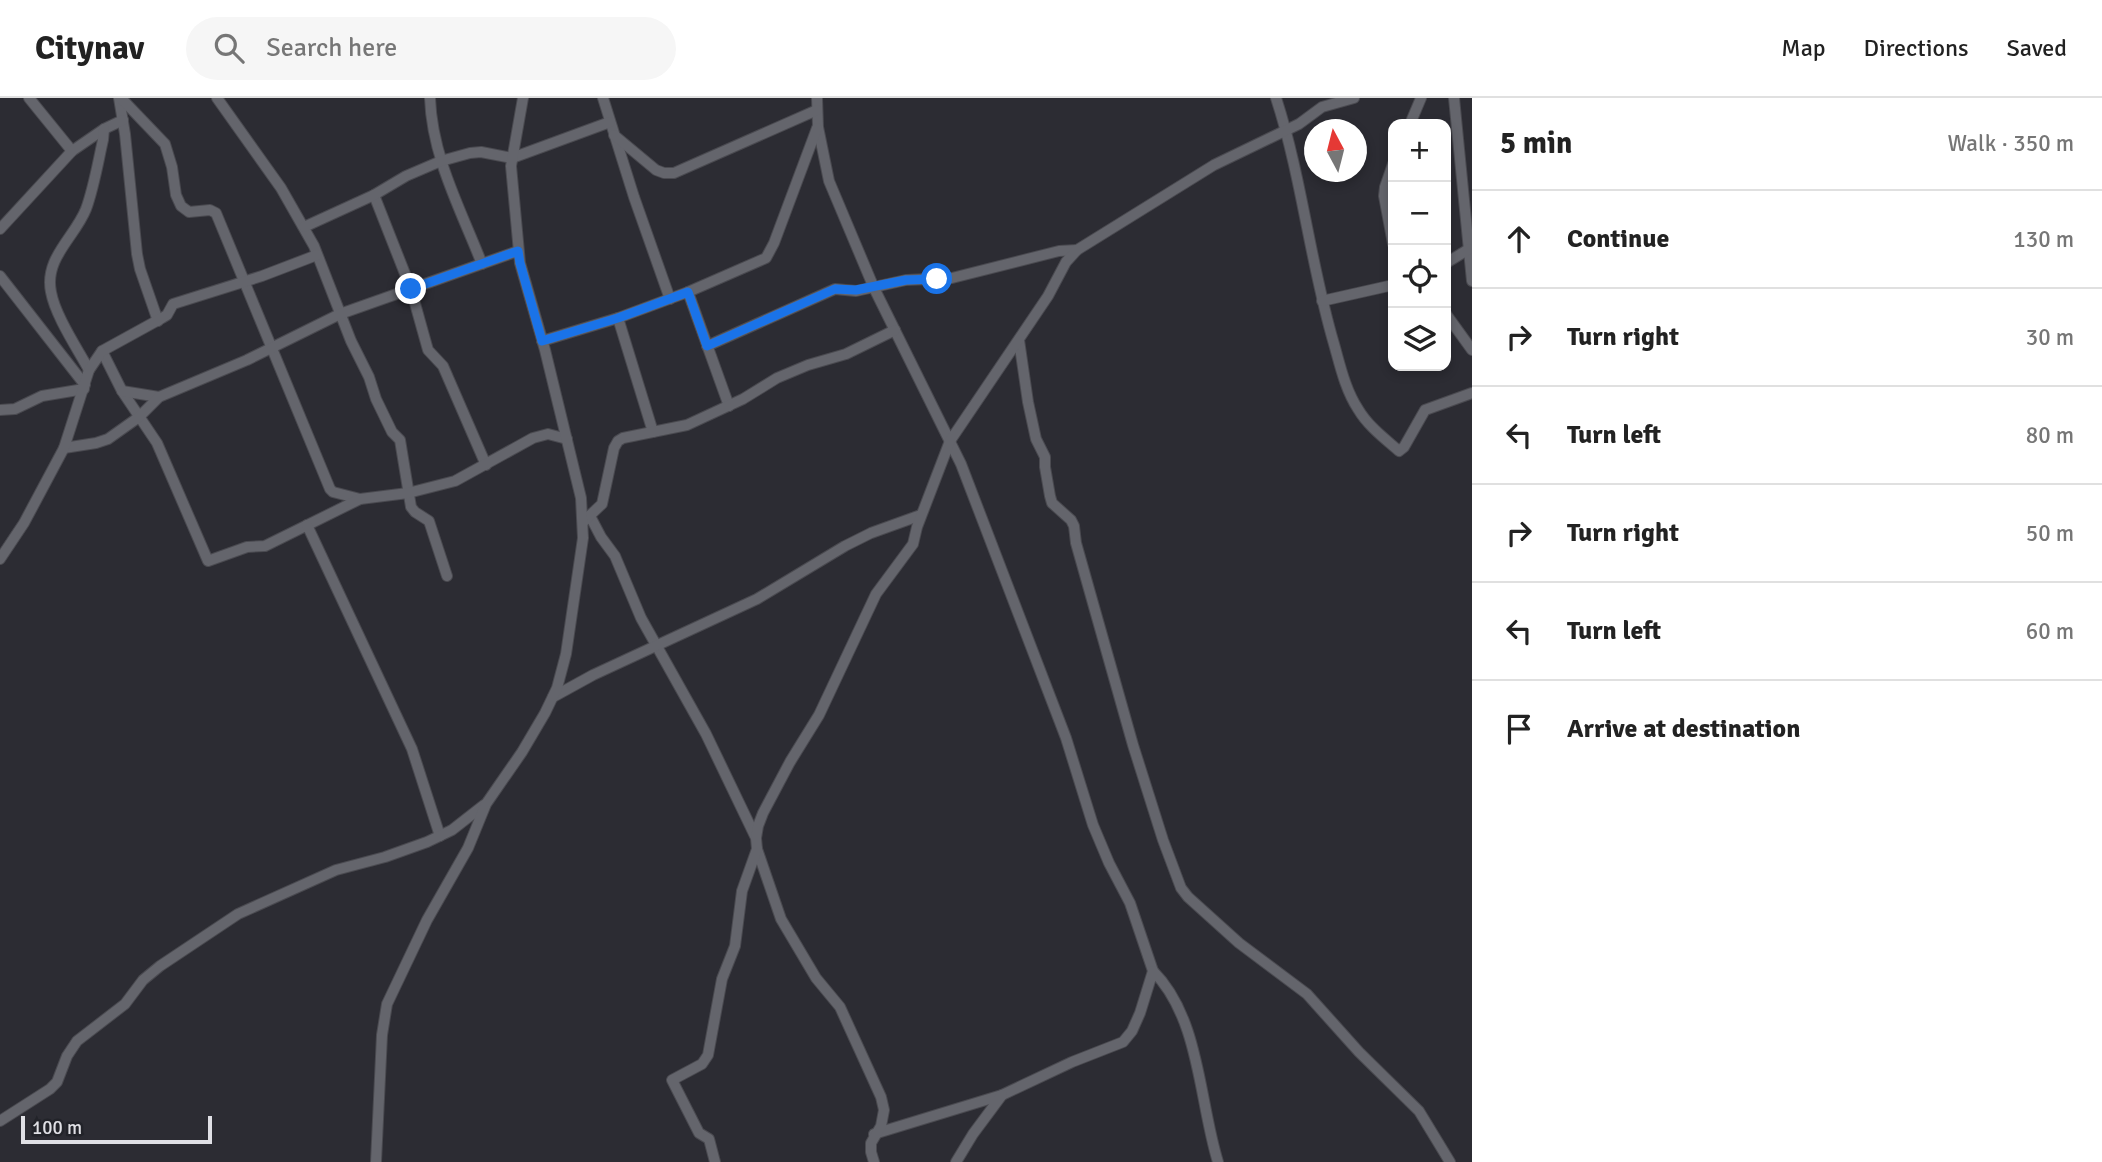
<!DOCTYPE html>
<html lang="en">
<head>
<meta charset="utf-8">
<style>
  :root { --surface:#fff; --page:#f6f6f6; --text:#222; --muted:#767676; --line:#e0e0e0 }
  body { margin:0; font-family:Signika,sans-serif; background:var(--page); color:var(--text) }
  .controls { position:absolute; right:21px; top:21px; display:grid; overflow:hidden; border-radius:14px; box-shadow:0 4px 10px #0003 }
  .controls button { width:63px; height:63px; display:grid; place-items:center; padding:0; border:0; border-bottom:2px solid var(--line); background:var(--surface); color:var(--text); font:35px sans-serif }
  .compass { position:absolute; left:1304px; top:21px; width:63px; height:63px; border-radius:50%; background:var(--surface); box-shadow:0 4px 10px #0003; rotate:353deg }
  .scale { position:absolute; left:21px; bottom:18px; width:191px; box-sizing:border-box; padding-left:7px; border:4px solid #e0e0e5; border-top:0; font-size:19px; line-height:24px; white-space:nowrap; color:#e0e0e5; -webkit-text-stroke:5px #222329; paint-order:stroke }
  .stop { position:absolute; width:21px; height:21px; margin:-16px; border:5px solid #1a73e8; border-radius:50%; background:#fff }
  .stop.end { background:#1a73e8; border-color:#fff; box-shadow:0 2px 7px #0008 }
  .list { margin:0; padding:0; list-style:none }
  h2 { display:flex; justify-content:space-between; align-items:center; height:91px; margin:0; padding:0 28px; font-size:30px }
  h2 small { font-size:23px; font-weight:400; color:var(--muted) }
  .list li { display:grid; grid-template-columns:46px 1fr auto; gap:21px; align-items:center; box-sizing:border-box; height:98px; padding:0 28px; border-top:2px solid var(--line) }
  .list b { display:block; font-size:26px; white-space:nowrap }
  .list em { font-size:23px; font-style:normal; color:var(--muted) }
  .icon { flex:none; width:38px; height:38px; fill:none; stroke:currentColor; stroke-width:2; stroke-linecap:round; stroke-linejoin:round }
  .map { position:relative; flex:none; width:1472px; height:1064px; overflow:hidden }
  header { display:flex; align-items:center; gap:42px; box-sizing:border-box; height:98px; padding:0 35px; background:var(--surface); border-bottom:2px solid var(--line) }
  header strong { font-size:33px }
  nav { display:flex; gap:38px; margin-inline-start:auto; font-size:24px }
  .search { width:490px; height:63px; background:var(--page); display:flex; align-items:center; gap:18px; box-sizing:border-box; padding:0 24px; border-radius:38px; color:var(--muted); font-size:26px }
  main { display:flex }
  aside { flex:1; background:var(--surface) }
  .map>svg:first-child { display:block }
  .lines { fill:none; stroke-linecap:round; stroke-linejoin:round }
  .minor-casing { stroke:#4a4a50; stroke-width:12 }
  .minor { stroke:#64656c; stroke-width:10 }
  .route { stroke:#1a73e8; stroke-width:9 }
</style>
</head>
<body>
<header>
<strong>Citynav</strong>
<div class="search"><svg class="icon" aria-label="search" viewBox="0 0 24 24"><circle cx="10" cy="10" r="6"/><path d="M15 15l6 6"/></svg>Search here</div>
<nav><a>Map</a><a>Directions</a><a>Saved</a></nav>
</header>
<main>
<div class="map">
<svg width="1472" height="1064" viewBox="0 0 1472 1064">
  <rect width="100%" height="100%" fill="#2c2c33"/>
  <g class="lines">
    <defs>
      <g id="minor">
        <path d="M29,0l43,53"/>
        <path d="M119,0l6,36 12,120 3,15 18,52"/>
        <path d="M121,0l44,46 7,23 4,28 5,11 8,6 21,-2 6,3 114,276 3,3 27,7"/>
        <path d="M217,0l64,90 33,58 37,95 18,36 7,22 16,33 8,8 11,67 4,5 14,9 18,55"/>
        <path d="M430,0c2,59 31,112 52,166"/>
        <path d="M603,0l31,99 36,102"/>
        <path d="M817,0l1,29 11,54 45,107 87,176 105,274 27,87 16,38 21,40 23,68 -13,42 -8,18 -9,11 -51,20 -70,33 -128,39"/>
        <path d="M1276,0c26,80 34,165 58,246 6,21 11,45 24,65 10,17 26,29 41,42l5,-4 21,-37 47,-17"/>
        <path d="M1454,0l18,183"/>
        <path d="M1410,26l11,-26"/>
        <path d="M614,37l42,35 8,3h10l143,-63"/>
        <path d="M1393,66l-8,23 -1,9 9,48"/>
        <path d="M374,97l37,94 17,61 15,16 43,99"/>
        <path d="M304,129l70,-32 32,-19 35,-15 29,-8 11,-1 31,6 98,-36"/>
        <path d="M0,131l72,-78 32,-22 19,-9"/>
        <path d="M1446,165l23,-14"/>
        <path d="M0,178l85,109"/>
        <path d="M688,194l41,114"/>
        <path d="M1322,203l71,-16"/>
        <path d="M1446,216l26,36"/>
        <path d="M618,220l35,114"/>
        <path d="M1019,242l9,62 8,37 9,18v10l5,29 2,7 19,17 3,6 2,17 57,202 30,95 18,48 7,9 51,46 68,51 52,58 60,59 31,51"/>
        <path d="M542,243l76,-23 70,-26 78,-34 8,-15 43,-115"/>
        <path d="M707,248l128,-57 21,2 50,-11 46,-2 107,-27 18,-1"/>
        <path d="M102,253l20,40 35,52 51,118 39,-14 18,-1 95,-47 48,-6 47,-12 78,-43 15,-4 19,5"/>
        <path d="M89,272c-12,-22 -34,-55 -38,-78 -7,-34 24,-55 35,-83 8,-22 12,-47 17,-69l1,-11"/>
        <path d="M122,293l37,6"/>
        <path d="M0,312l15,-1 27,-13 42,-7"/>
        <path d="M64,350l32,-5 12,-4 31,-22 20,-20 88,-37 93,-46 178,-63"/>
        <path d="M590,418l11,21 14,19 26,62 65,116 49,102"/>
        <path d="M584,423l18,-17 12,-56 4,-7 5,-3 64,-13 56,-26 34,-21 31,-13 38,-11 49,-24"/>
        <path d="M307,427l105,224 28,87"/>
        <path d="M0,461l24,-36 40,-75 25,-78 13,-19 60,-33 5,-3 6,-11 89,-28 55,-21"/>
        <path d="M553,599l40,-22 164,-76 88,-53 26,-13 50,-18"/>
        <path d="M757,751l24,70 35,59 24,29 41,90 3,13 -3,16 -10,17v9l3,10"/>
        <path d="M1153,873c47,47 46,130 65,191"/>
        <path d="M0,1023l50,-32 7,-7 10,-26 10,-15 48,-37 18,-24 17,-14 78,-52 98,-44 49,-13 42,-15 25,-12 32,-25"/>
        <path d="M376,1064l6,-127 5,-31 40,-84 41,-72 18,-44 36,-52 23,-39 12,-25 9,-34 17,-116 -2,-40 -36,-148 -25,-87 -9,-97 12,-68"/>
        <path d="M715,1064l-6,-23 -10,-6 -27,-53 30,-16 6,-9 14,-76 13,-33 7,-55 15,-42 -1,-11 2,-12 5,-13 27,-51 29,-47 57,-121 37,-50 4,-17 33,-86 98,-145 18,-34 11,-12 137,-85 85,-41 23,-17 32,-9"/>
        <path d="M956,1064l17,-28 29,-39"/>
      </g>
    </defs>
    <!-- minor casing -->
    <use href="#minor" class="minor-casing"/>
    <!-- minor -->
    <use href="#minor" class="minor"/>
  </g>
  <g class="lines">
    <!-- route -->
    <path class="route" d="M411,191l107,-38 2,12 22,78 76,-23 70,-26 19,54 128,-57 21,1 50,-10 31,-1"/>
  </g>
</svg>
<div class="controls">
<button>+</button>
<button>−</button>
<button><svg class="icon" aria-label="locate" viewBox="0 0 24 24"><circle cx="12" cy="12" r="6"/><path d="M12 2v4M12 18v4M2 12h4M18 12h4"/></svg></button>
<button><svg class="icon" aria-label="layers" viewBox="0 0 24 24"><path d="M12 4l9 5-9 5-9-5zM3 14l9 5 9-5"/></svg></button>
</div>
<svg class="compass" viewBox="-18 -18 36 36"><path d="M0-13l5 13h-10z" fill="#e53935"/><path d="M0 13l5-13h-10z" fill="#767676"/></svg>
<div class="scale">100 m</div>
<div class="stop" style="left:937px;top:181px"></div>
<div class="stop end" style="left:411px;top:191px"></div>
</div>
<aside>
<h2>5 min<small>Walk · 350 m</small></h2>
<ul class="list">
<li><svg class="icon" aria-label="ahead" viewBox="0 0 24 24"><path d="M12 20V5M6 11l6-6 6 6"/></svg><div><b>Continue</b></div><em>130 m</em></li>
<li><svg class="icon" aria-label="right" viewBox="0 0 24 24"><path d="M7 20v-9h11M14 6l5 5-5 5"/></svg><div><b>Turn right</b></div><em>30 m</em></li>
<li><svg class="icon" aria-label="left" viewBox="0 0 24 24"><path d="M17 20v-9H6M10 6l-5 5 5 5"/></svg><div><b>Turn left</b></div><em>80 m</em></li>
<li><svg class="icon" aria-label="right" viewBox="0 0 24 24"><path d="M7 20v-9h11M14 6l5 5-5 5"/></svg><div><b>Turn right</b></div><em>50 m</em></li>
<li><svg class="icon" aria-label="left" viewBox="0 0 24 24"><path d="M17 20v-9H6M10 6l-5 5 5 5"/></svg><div><b>Turn left</b></div><em>60 m</em></li>
<li><svg class="icon" aria-label="arrive" viewBox="0 0 24 24"><path d="M6 21V4h12l-3 4 3 4H6"/></svg><div><b>Arrive at destination</b></div></li>
</ul>
</aside>
</main>
</body>
</html>
